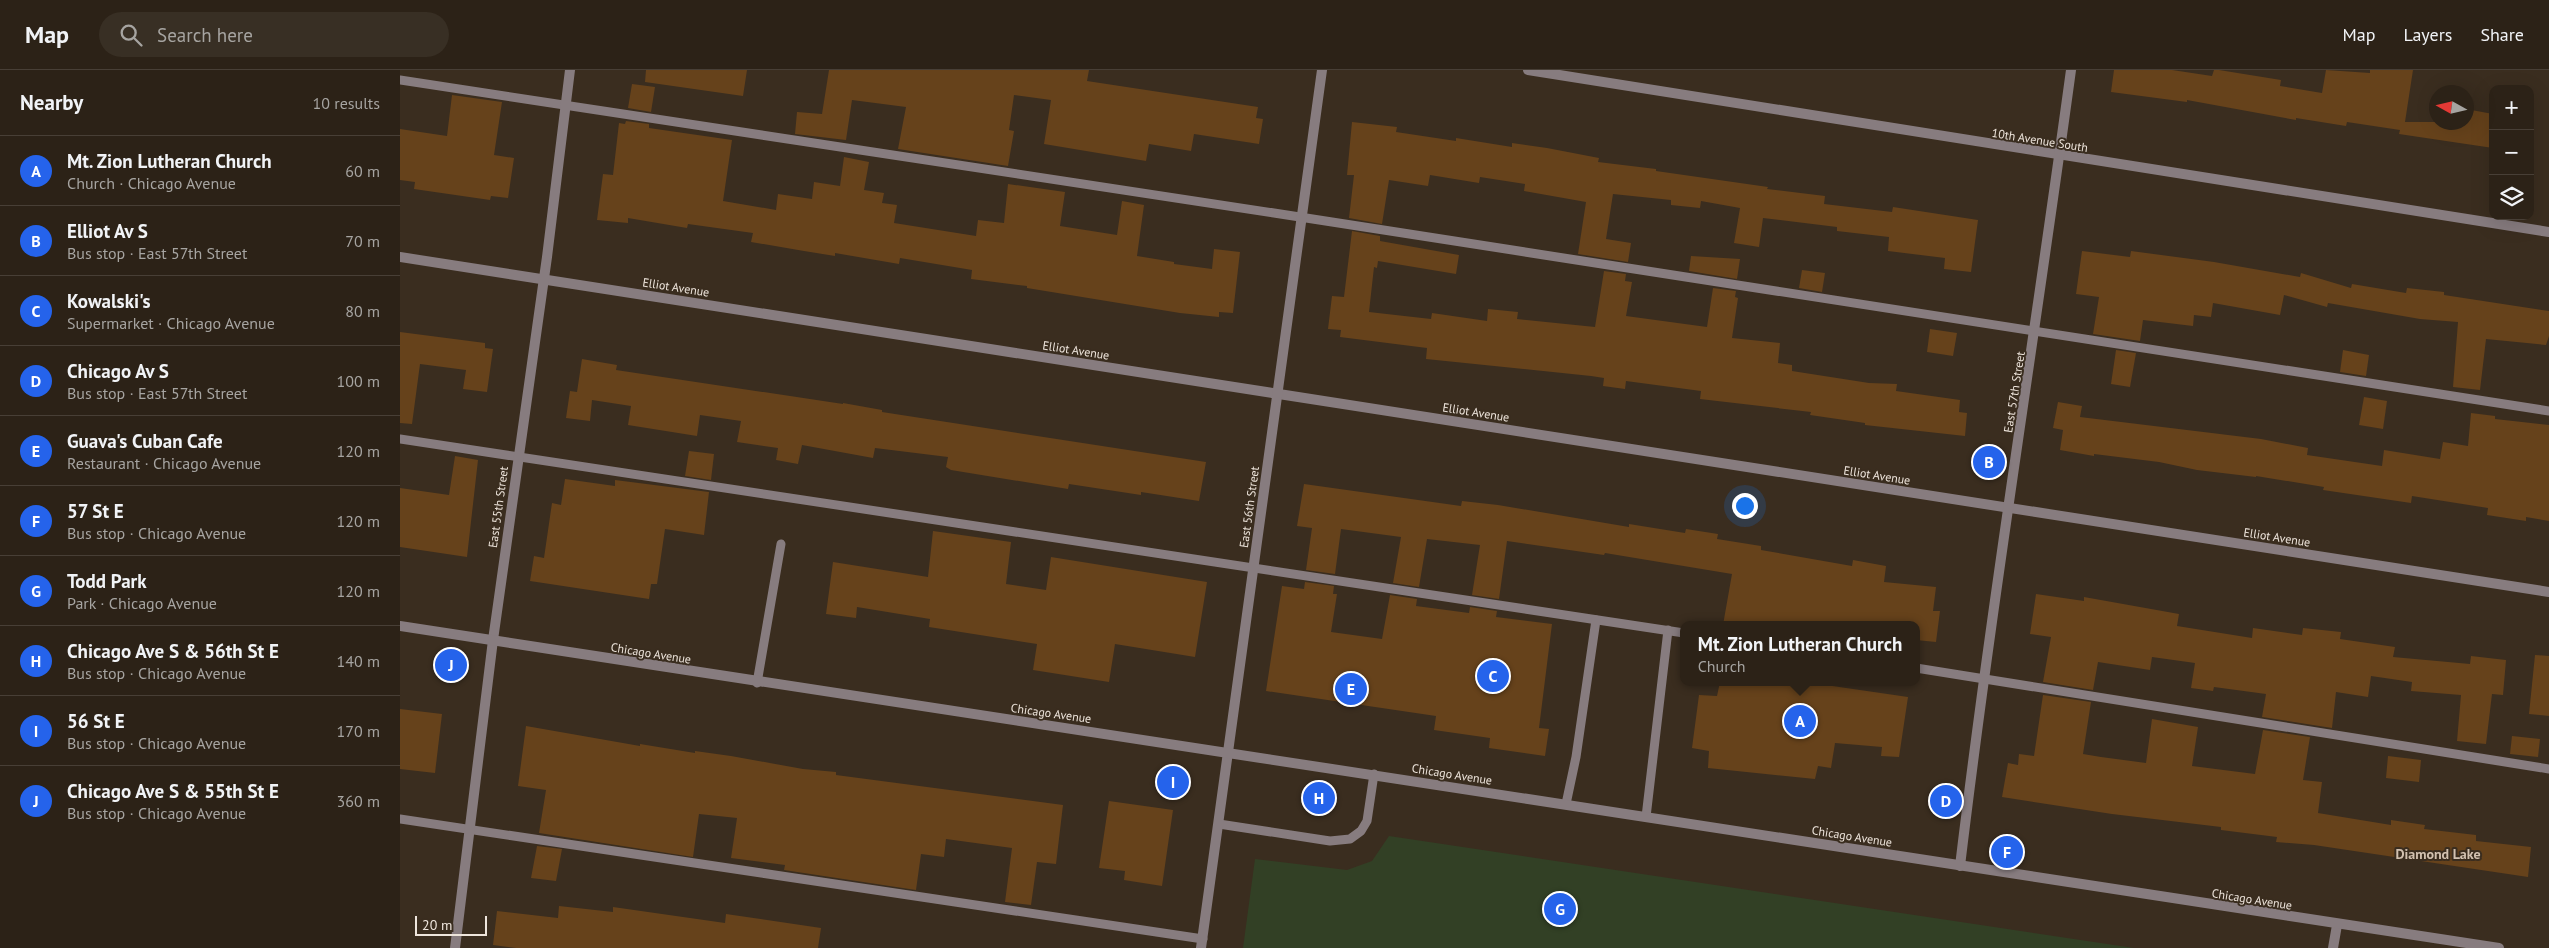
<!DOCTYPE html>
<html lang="en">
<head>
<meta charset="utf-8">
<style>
  :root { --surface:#2c2217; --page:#382f24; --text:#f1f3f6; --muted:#a6a4a1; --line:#483f36; --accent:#2563eb }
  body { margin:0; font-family:"PT Sans",sans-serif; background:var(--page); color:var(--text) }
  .controls { position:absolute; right:15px; top:15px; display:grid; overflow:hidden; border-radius:10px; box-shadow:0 5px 20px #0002 }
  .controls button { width:45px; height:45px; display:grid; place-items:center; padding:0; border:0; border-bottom:1px solid var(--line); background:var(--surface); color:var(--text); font:25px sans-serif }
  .compass { position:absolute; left:2029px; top:15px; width:45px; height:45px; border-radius:50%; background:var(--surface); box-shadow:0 5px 20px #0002; rotate:278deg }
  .scale { position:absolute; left:15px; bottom:12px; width:72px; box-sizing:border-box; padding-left:5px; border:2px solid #eee5dc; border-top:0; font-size:14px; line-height:18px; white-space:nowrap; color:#eee5dc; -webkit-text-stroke:4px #3a2d1f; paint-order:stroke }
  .you { position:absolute; left:1344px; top:435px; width:18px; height:18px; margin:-12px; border:4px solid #fff; border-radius:50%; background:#1a73e8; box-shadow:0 0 0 8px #1a73e833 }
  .badge { display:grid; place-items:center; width:32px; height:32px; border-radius:50%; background:var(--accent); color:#fff; font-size:16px; font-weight:700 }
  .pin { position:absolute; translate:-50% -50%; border:2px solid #fff; box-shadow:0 1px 5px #0006 }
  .popup { position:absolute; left:1280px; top:551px; width:240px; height:65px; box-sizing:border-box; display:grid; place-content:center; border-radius:10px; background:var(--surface); filter:drop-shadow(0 1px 4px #0005); font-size:16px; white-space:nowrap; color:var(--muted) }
  .popup b { font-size:19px; color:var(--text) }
  .popup::after { content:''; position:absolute; left:50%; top:100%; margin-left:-10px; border:10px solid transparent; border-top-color:var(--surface) }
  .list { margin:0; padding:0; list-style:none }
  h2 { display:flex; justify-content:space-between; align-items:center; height:65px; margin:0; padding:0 20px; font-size:21px }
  h2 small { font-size:16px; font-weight:400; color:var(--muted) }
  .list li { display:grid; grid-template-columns:32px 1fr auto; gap:15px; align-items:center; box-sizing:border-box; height:70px; padding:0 20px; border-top:1px solid var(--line) }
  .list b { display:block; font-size:19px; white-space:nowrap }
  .list p { margin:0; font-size:16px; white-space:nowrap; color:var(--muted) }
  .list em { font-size:16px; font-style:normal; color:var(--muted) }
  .icon { flex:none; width:28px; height:28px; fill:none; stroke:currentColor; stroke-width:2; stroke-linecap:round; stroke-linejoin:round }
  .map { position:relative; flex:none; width:2149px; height:878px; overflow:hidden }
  header { display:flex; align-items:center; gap:30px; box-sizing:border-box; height:70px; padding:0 25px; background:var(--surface); border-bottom:1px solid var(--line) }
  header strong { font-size:24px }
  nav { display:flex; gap:28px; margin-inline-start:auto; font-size:18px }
  .search { width:350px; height:45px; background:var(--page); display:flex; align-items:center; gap:12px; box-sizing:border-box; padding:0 18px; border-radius:28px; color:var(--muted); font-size:19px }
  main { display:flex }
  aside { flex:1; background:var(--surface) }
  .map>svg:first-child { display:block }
  .green { fill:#324025 }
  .building { fill:#66421b }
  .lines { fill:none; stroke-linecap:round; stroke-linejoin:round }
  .service { stroke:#877c7f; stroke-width:9 }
  .minor { stroke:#877c7f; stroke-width:10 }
  .tertiary { stroke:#877c7f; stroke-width:10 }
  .labels { text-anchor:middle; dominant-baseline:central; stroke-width:4; stroke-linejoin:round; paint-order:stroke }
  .street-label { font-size:12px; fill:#eee5dc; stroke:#3a2d1f }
  .neighbourhood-label { font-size:14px; font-weight:bold; fill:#d2c1b0; stroke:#3a2d1f }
</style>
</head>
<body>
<header>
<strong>Map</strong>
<div class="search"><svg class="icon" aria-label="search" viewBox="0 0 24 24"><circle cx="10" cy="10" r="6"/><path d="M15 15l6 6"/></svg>Search here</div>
<nav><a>Map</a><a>Layers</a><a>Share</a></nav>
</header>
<main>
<aside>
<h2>Nearby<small>10 results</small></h2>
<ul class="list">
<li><span class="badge">A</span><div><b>Mt. Zion Lutheran Church</b><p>Church · Chicago Avenue</p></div><em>60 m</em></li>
<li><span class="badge">B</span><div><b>Elliot Av S</b><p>Bus stop · East 57th Street</p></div><em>70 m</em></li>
<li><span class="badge">C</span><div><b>Kowalski's</b><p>Supermarket · Chicago Avenue</p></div><em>80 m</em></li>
<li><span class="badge">D</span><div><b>Chicago Av S</b><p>Bus stop · East 57th Street</p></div><em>100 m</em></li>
<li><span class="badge">E</span><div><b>Guava's Cuban Cafe</b><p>Restaurant · Chicago Avenue</p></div><em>120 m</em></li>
<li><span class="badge">F</span><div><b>57 St E</b><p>Bus stop · Chicago Avenue</p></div><em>120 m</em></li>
<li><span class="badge">G</span><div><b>Todd Park</b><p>Park · Chicago Avenue</p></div><em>120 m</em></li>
<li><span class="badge">H</span><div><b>Chicago Ave S &amp; 56th St E</b><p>Bus stop · Chicago Avenue</p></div><em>140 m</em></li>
<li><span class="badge">I</span><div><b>56 St E</b><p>Bus stop · Chicago Avenue</p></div><em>170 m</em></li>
<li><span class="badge">J</span><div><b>Chicago Ave S &amp; 55th St E</b><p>Bus stop · Chicago Avenue</p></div><em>360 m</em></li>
</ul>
</aside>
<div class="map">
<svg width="2149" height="878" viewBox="0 0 2149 878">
  <rect width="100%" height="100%" fill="#3a2d1f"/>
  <!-- green -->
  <path class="green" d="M989,766l745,112h-891l12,-89 92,11 25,-9z"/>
  <!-- building -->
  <g class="building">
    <path d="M246,0h101l-4,26 -98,-14z"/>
    <path d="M429,0h260l-2,11 171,26 -2,11 7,1 -4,25 -65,-10 -3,17 -42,-7 -3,17 -102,-17 7,-44 -37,-5 -5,35 5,1 -6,35 -110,-17 8,-42 -54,-7 -6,40 -51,-6 2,-22 25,2z"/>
    <path d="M1714,0h58l40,6 2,-6h5l62,10 -1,6 42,7 4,-23 44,3v-3h43l-8,52h61v-13l27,5v34l-94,-14 1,-4 -53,-8 -1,4 -50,-8v2l-109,-20v2l-76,-10z"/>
    <path d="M232,14l23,3 -4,25 -23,-4z"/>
    <path d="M52,25l50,7 -8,53 20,3 -6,40 -17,-2 -1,4 -76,-11 1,-7 -15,-2v-51l47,7z"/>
    <path d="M226,51l23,3v4l83,12 -9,61 53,9 2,-16 34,5 2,-17 26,4 4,-29 25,5 -5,28 20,3 -2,10 15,2 -3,18 82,13 2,-16 26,3 4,-39 57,8 -5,34 57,9 5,-34 22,4 -7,51 37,6v2l38,5 2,-20 26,3 -7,61 -14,-1v5l-39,-4 -153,-25v-2l-56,-7 1,-9 -72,-12 -1,6 -64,-11v3l-31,-5 -53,-9 2,-9 -65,-9 -1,4 -59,-10v5l-31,-3 6,-46 10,1 6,-52 6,1z"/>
    <path d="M952,52l45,5 -1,5 60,9v-3l56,9v-4l35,5 52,10 -1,4 58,7v2l112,16 -1,2 58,7 -1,8 68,8 1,-5 85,13 -7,52 -27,-3 1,-11 -57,-7 1,-14 -52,-6v-4l-74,-9 -4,29 -25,-4 6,-35 -39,-7 -1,7 -29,-3v-5l-58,-6 -7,45 25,4 -3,19 -50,-8 8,-52 -62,-11 1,-7 -45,-7 -1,6 -49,-8 -2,11 -39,-6 -7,44 -33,-6 5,-43h-7z"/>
    <path d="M952,161l28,5v5l79,14 -3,19 -78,-13 -1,7 -3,-1 -5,45 62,7 1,-6 55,8 1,-12 30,3 -1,7 78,8 9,-56 22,3 -1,7 7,1 -6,34 81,11 6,-39 23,3 -1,6 3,1 -6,40 48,5 -2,20 14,2v6l77,12 28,1 -1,7 64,9 -1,12 8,1 -2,23 -100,-11v-2l-55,-8 1,-3 -111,-13 1,-8 -75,-10 -1,8 -22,-3 1,-8 -13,-2 -165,-17 1,-11 -87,-11 1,-7 -13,-1 4,-33 12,1z"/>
    <path d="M1682,181l48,6 1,-6 83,11 86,15 1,-4 50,15 1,-4 54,9 1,-5 37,4v3l105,16v25l-3,9 -60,-6 -6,51 -27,-3 5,-65 -38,-3 -92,-16 -1,4 -43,-12 -4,20 -67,-12 -2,14 -17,-2 -1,11 -50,-6 -3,21 -47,-7 6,-37 -23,-3z"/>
    <path d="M1291,186l49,3 -3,20 -48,-8z"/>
    <path d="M1402,200l23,3 -3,19 -23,-4z"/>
    <path d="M1530,259l27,4 -4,23 -26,-4z"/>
    <path d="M0,262l85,11v5l8,1 -6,43 -24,-3 3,-19 -46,-6 -8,60 -12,-1z"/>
    <path d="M1716,280l20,3 -6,34 -19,-3z"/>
    <path d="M1943,280l26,5 -3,21 -26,-4z"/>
    <path d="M182,289l35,6 -1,5 227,34v-1l39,7v2l324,50 -7,39 -58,-9v3l-72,-11 -1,5 -117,-19 -5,-3 2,-10 -73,-9 -2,10 -71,-13 -4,19 -22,-4 2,-12 -41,-6 4,-21 -41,-6 -3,21 -69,-11 3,-19 -39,-6 -2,21 -24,-3 4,-27 7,1z"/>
    <path d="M1964,327l23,4 -4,28 -24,-4z"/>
    <path d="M1658,332l24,4 -2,11 181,22 47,9 -1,7 75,11 2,-16 56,9 3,-17 25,4 3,-33 24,3v3l54,6v96l-23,-4v4l-39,-6 1,-7 -76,-12 -1,7 -88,-13 1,-3 -68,-11v1l-59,-7 -38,-8 -65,-8v2l-34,-6 3,-20 -10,-2z"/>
    <path d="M289,381l25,3 -3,26 -26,-4z"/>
    <path d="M55,386l23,4 -11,97 -67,-10v-59l49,7z"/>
    <path d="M165,409l50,7v-6l94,12 -5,43 -39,-6 -8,55h-6l-2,15 -119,-18 4,-25 10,2 8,-55 9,2z"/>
    <path d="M904,414l157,22 1,-5 36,4 131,22v-3l56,9 1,-4 32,5 -1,5 44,7v4l91,16 1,-6 33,6 -2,16 52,5 -3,24h7l-4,31 -20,-2v-15h-193l9,-51 -127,-21 -1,2 -97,-14 -8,58 -27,-4 8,-50 -53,-6 -8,48 -26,-4 8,-46 -60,-8 -6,45 -29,-4 6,-42 -15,-2z"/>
    <path d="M533,461l78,11 -5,42 40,6 5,-33 156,25 -12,75 -80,-13 -6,38 -76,-12 4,-26 -108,-17 1,-8 -73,-12 -1,11 -30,-4 7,-52 95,15z"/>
    <path d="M905,512l29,4 -1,8h4l-6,38 51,7 8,-44 27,4 -1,7 53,7 1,-6 27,4 -1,6 56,7 -13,104 10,1 -4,27 -56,-8 1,-10 -56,-8 2,-14 -170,-25 16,-105 22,3z"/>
    <path d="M1636,524l48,7v-4l95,17 -2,12 75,12 1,-10 49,7 1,-7 38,4 -1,7 55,8 -2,10 77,7 1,-8 35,4 -3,35 -11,-1 -6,50 -29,-3 4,-46 -50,-4 1,-9 -41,-6 -3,21 -32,-5 -4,36 -70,-11 4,-23 -52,-7 -1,4 -22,-3 4,-25 -43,-6 -2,13 -52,-8 -5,28 -50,-8 8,-45 -21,-3z"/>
    <path d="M2135,585l14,1v60l-20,-2z"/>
    <path d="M1320,612h85l103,15 -9,60 -18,-1 1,-9 -47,-4 -4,25 -13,-2 -3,13 -107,-11 1,-17 -17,-3 7,-53 18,1z"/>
    <path d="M1643,625l48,7 -8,52 18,3 45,6 6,-44 46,8 -6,39 63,8 8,-44 47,7 -7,43 19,2 -4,31 73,12v-5l34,5 -1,4 52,6v6l55,6 -3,30 -214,-32 -38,-3 1,-5 -56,-7v-3l-109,-13 -110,-17 6,-34 10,2 1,-11 15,2z"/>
    <path d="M0,639l42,5 -7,59 -35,-4z"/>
    <path d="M126,656l114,20v-2l55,9v-2l36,5 72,13 33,3v3l227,30 -7,59 -19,-2 -6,43 -26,-3 7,-54 -66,-9 -2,18 -23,-3 -5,36 -132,-20 1,-5 -54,-7 6,-40 -38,-4 -6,43 -154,-24 7,-43 -28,-4z"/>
    <path d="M2112,666l28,3 -2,18 -28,-3z"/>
    <path d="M1988,686l33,4 -2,22 -33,-4z"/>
    <path d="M709,731l64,9 -11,76 -38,-6 1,-9 -26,-3z"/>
    <path d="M137,776l25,3 -6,32 -25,-3z"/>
    <path d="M159,836l54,6v-5l112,16 1,-9 95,14 -3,20h-302l-23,-3 4,-34 61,7z"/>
  </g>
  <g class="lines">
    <!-- service -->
    <g class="service">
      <path d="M0,10l874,133 1275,198"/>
      <path d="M0,369l1284,194"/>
      <path d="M1516,598l633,101"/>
      <path d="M357,613l24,-139"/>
      <path d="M1166,734l10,-47 20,-137"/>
      <path d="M1246,747l22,-187"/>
      <path d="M0,749l803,120"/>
      <path d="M819,754l111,17 20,-2 11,-8 6,-10 7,-47"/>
    </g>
    <!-- minor -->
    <g class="minor">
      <path d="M1128,0l1021,162"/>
      <path d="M0,187l2149,335"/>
      <path d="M1560,796c32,-266 75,-531 111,-796"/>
      <path d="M55,878l38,-308 54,-383 23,-187"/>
      <path d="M801,878l121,-878"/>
      <path d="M1933,878l4,-23"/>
    </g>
    <!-- tertiary -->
    <path class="tertiary" d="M0,556l2099,322"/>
  </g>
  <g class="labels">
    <!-- street labels -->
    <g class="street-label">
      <text transform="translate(1640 70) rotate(9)">10th Avenue South</text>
      <text transform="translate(276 217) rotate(9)">Elliot Avenue</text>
      <text transform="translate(676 280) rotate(9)">Elliot Avenue</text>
      <text transform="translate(1614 322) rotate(-81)">East 57th Street</text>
      <text transform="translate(1076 342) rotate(9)">Elliot Avenue</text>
      <text transform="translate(1477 405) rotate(9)">Elliot Avenue</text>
      <text transform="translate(98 437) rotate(-82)">East 55th Street</text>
      <text transform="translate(849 437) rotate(-82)">East 56th Street</text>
      <text transform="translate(1877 467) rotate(9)">Elliot Avenue</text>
      <text transform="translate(251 583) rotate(9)">Chicago Avenue</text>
      <text transform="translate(651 643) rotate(8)">Chicago Avenue</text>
      <text transform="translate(1052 704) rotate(9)">Chicago Avenue</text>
      <text transform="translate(1452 766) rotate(9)">Chicago Avenue</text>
      <text transform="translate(1852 829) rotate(9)">Chicago Avenue</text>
    </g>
    <!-- neighbourhood labels -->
    <g class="neighbourhood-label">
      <text x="2038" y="784">Diamond Lake</text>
    </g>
  </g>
</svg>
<div class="controls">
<button>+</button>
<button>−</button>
<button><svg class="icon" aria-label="layers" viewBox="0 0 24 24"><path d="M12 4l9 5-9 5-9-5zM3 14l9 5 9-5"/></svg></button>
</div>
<svg class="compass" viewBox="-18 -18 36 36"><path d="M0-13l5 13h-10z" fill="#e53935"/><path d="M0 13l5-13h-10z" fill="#a6a4a1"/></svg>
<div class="scale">20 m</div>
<div class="you"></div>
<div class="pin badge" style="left:1400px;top:651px">A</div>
<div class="popup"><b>Mt. Zion Lutheran Church</b>Church</div>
<div class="pin badge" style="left:1589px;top:392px">B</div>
<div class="pin badge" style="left:1093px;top:606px">C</div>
<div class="pin badge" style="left:1546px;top:731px">D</div>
<div class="pin badge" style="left:951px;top:619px">E</div>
<div class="pin badge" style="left:1607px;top:782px">F</div>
<div class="pin badge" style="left:1160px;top:839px">G</div>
<div class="pin badge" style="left:919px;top:728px">H</div>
<div class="pin badge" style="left:773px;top:712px">I</div>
<div class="pin badge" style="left:51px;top:595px">J</div>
</div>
</main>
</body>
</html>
